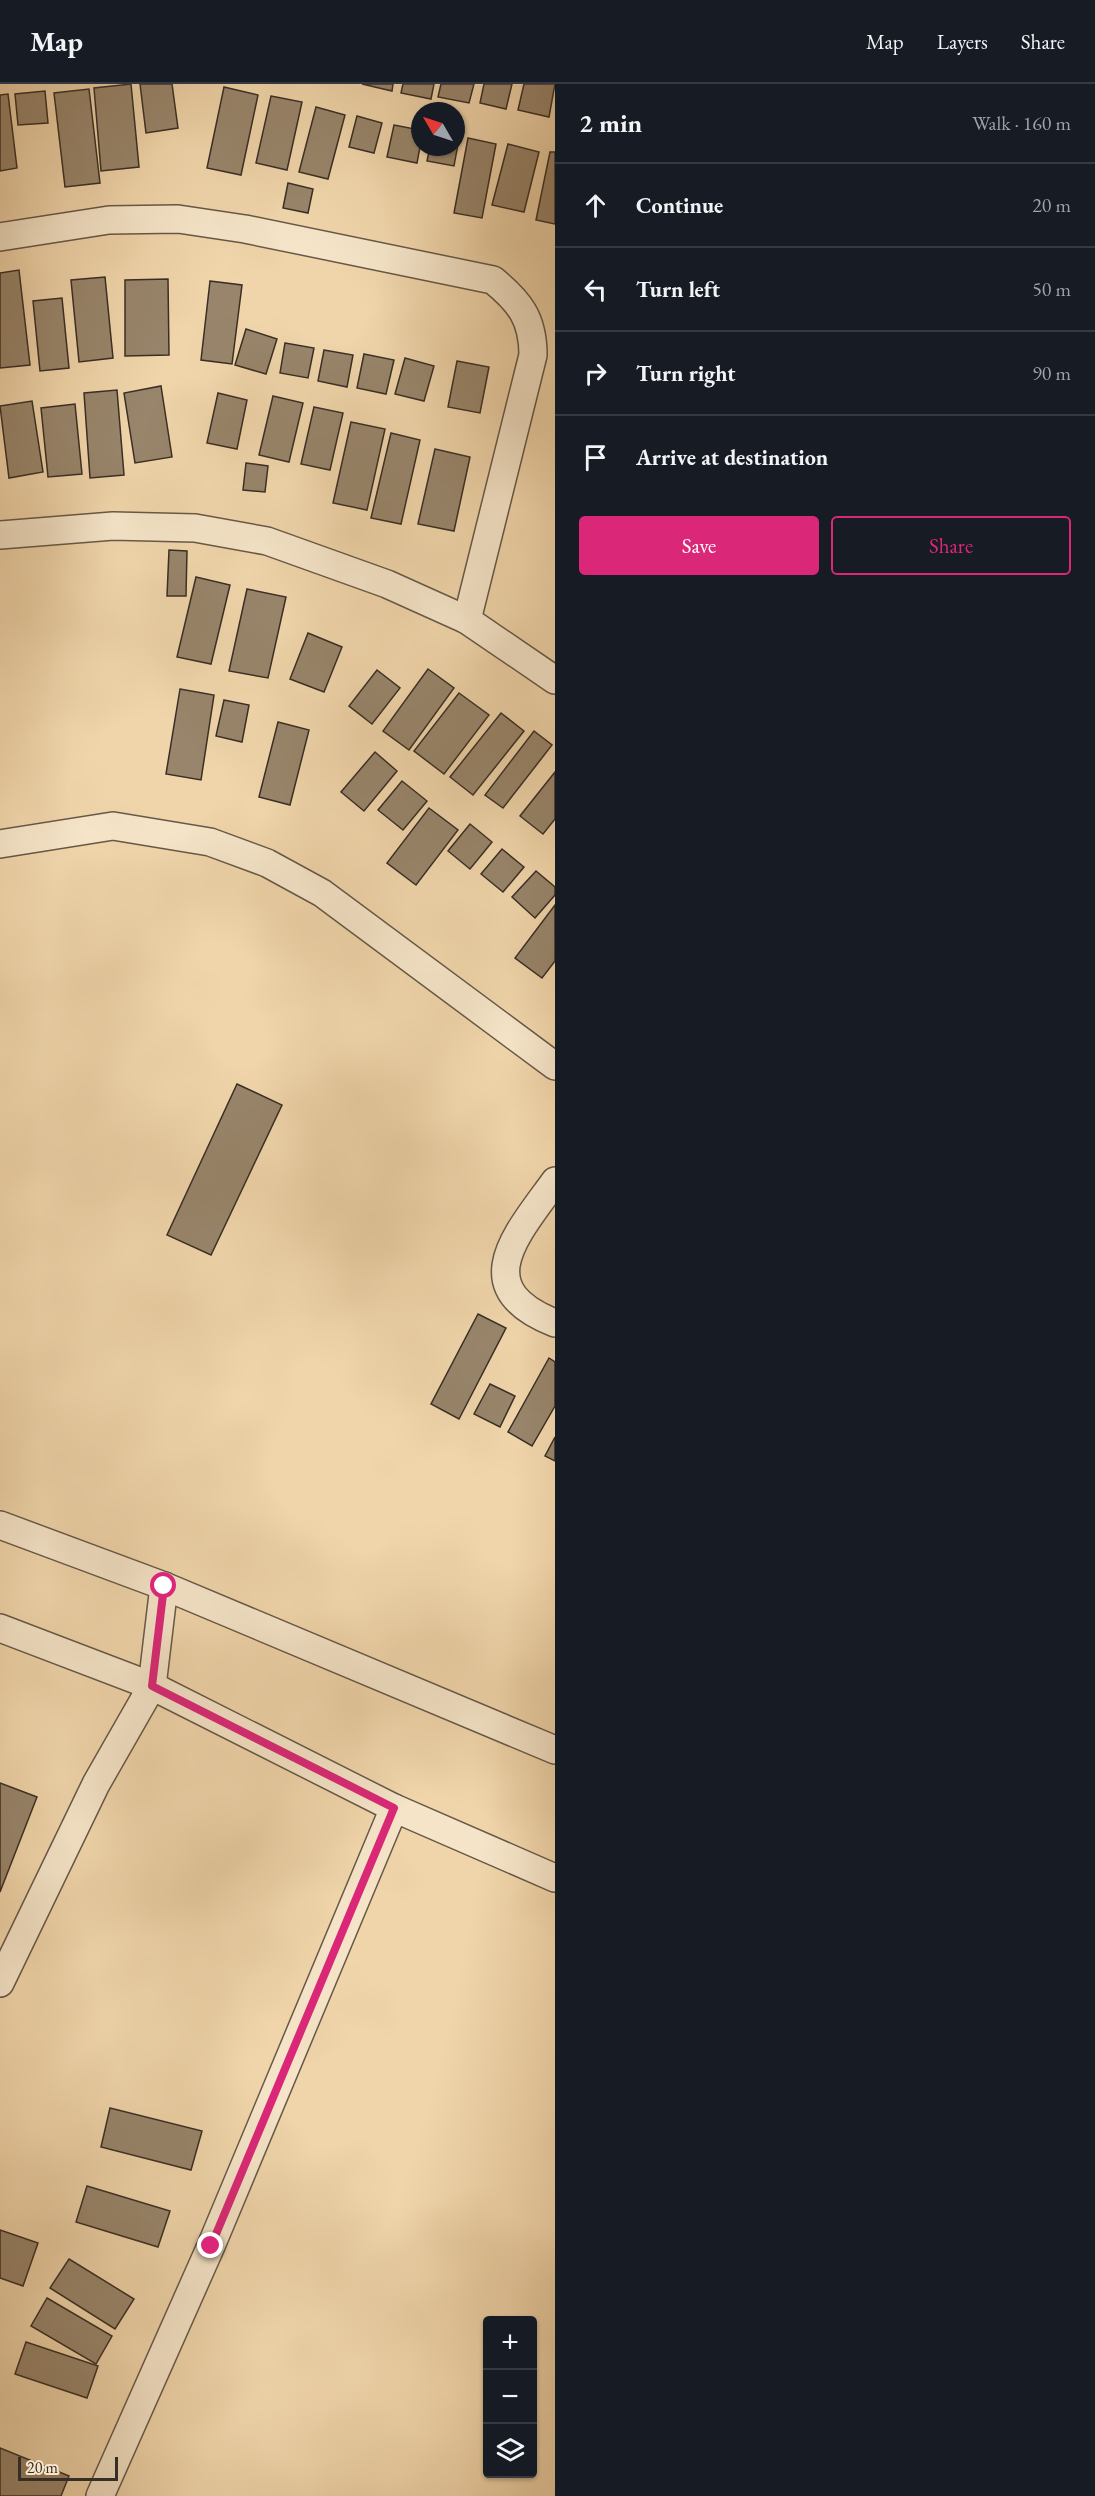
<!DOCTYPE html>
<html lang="en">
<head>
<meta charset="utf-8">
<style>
  :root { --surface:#171b24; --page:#20242c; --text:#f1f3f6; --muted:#9ea1a6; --line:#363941; --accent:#db2777 }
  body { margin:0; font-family:"EB Garamond",serif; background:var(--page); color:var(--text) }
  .controls { position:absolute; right:18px; bottom:18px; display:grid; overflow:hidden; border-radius:6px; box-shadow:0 2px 4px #0004 }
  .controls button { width:54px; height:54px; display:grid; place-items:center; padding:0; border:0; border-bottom:2px solid var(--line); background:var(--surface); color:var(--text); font:30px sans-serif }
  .compass { position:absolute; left:411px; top:18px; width:54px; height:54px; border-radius:50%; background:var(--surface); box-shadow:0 2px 4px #0004; rotate:309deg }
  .scale { position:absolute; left:18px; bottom:15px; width:100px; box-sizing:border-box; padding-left:6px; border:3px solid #392e26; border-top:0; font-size:16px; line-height:21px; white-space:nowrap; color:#392e26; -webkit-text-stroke:4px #f5e4c8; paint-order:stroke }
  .stop { position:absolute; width:18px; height:18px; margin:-14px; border:4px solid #db2777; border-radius:50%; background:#fff }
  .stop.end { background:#db2777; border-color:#fff; box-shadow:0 2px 6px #0008 }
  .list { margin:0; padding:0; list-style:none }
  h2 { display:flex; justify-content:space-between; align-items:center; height:78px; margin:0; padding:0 24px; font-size:26px }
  h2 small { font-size:20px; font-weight:400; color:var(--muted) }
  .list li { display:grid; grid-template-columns:39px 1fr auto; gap:18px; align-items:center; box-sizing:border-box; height:84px; padding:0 24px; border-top:2px solid var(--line) }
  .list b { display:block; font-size:22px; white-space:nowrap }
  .list em { font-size:20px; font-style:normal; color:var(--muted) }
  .actions { display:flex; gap:12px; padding:18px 24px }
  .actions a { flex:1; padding:14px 0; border:2px solid var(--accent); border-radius:6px; text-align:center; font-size:21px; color:var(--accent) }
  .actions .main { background:var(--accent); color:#fff }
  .icon { flex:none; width:33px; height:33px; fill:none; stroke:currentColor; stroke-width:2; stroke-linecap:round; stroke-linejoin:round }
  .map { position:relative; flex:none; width:555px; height:2412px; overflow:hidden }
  header { display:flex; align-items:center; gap:36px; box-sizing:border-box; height:84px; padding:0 30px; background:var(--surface); border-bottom:2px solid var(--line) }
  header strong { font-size:28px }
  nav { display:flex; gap:33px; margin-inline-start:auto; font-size:21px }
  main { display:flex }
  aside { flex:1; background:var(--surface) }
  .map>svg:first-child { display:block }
  .building { fill:#98856b; stroke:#392e26; stroke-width:1.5 }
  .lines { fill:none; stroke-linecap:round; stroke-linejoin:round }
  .street-casing { stroke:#675847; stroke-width:30 }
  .street { stroke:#f5e4c8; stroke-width:27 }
  .route { stroke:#db2777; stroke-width:8 }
</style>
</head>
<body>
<header>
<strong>Map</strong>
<nav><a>Map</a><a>Layers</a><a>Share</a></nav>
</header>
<main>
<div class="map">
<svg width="555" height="2412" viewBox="0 0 555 2412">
  <rect width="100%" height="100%" fill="#f0d5aa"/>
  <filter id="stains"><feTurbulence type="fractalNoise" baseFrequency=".00333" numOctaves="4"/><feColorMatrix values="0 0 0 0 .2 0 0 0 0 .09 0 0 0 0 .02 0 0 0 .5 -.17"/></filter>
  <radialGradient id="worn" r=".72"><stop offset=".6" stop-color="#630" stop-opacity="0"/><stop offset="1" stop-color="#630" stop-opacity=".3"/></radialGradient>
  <!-- building -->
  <g class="building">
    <path d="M131,0l8,83 -38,4 -7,-83z"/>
    <path d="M140,0h32l6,44 -32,5z"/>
    <path d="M362,0h31l-1,7z"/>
    <path d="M403,0h31l-3,15 -30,-6z"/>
    <path d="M441,0h33l-5,19 -31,-6z"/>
    <path d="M484,0h28l-6,25 -26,-6z"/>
    <path d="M524,0h31l-6,33 -31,-7z"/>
    <path d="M224,3l34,8 -17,80 -34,-7z"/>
    <path d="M89,5l11,94 -35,4 -11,-94z"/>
    <path d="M45,7l3,32 -30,2 -3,-31z"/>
    <path d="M8,10l9,74 -17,3v-76z"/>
    <path d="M271,12l31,6 -15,68 -31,-7z"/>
    <path d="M316,23l29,8 -17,64 -29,-7z"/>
    <path d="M357,32l25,7 -8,30 -25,-6z"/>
    <path d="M394,41l26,5v17l-3,16 -30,-6z"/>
    <path d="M456,44h5l-7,38 -27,-5 3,-14h26z"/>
    <path d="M468,54l28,6 -14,74 -28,-5z"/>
    <path d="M508,60l31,8 -15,60 -32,-7z"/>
    <path d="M550,68h5v72l-19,-4z"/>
    <path d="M288,99l25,6 -5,24 -25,-5z"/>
    <path d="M19,186l11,95 -30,3v-95z"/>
    <path d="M105,193l8,81 -34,4 -8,-82z"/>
    <path d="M168,195l1,76 -44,1v-76z"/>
    <path d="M210,197l32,4 -10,79 -31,-4z"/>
    <path d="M62,214l7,70 -29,3 -7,-70z"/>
    <path d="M246,245l31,10 -11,35 -31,-9z"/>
    <path d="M285,259l29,5 -6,30 -28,-5z"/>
    <path d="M324,266l29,5 -6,32 -29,-6z"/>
    <path d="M364,270l30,6 -8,34 -29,-6z"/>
    <path d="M405,274l29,8 -10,35 -29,-7z"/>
    <path d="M457,277l32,6 -9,46 -32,-6z"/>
    <path d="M161,302l11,71 -37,6 -11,-70z"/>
    <path d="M117,306l7,85 -34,3 -6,-85z"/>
    <path d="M218,309l29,7 -10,49 -30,-6z"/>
    <path d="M273,312l30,7 -14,59 -30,-7z"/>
    <path d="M32,317l11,71 -34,6 -9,-72z"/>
    <path d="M75,320l7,70 -34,3 -7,-69z"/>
    <path d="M314,323l29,6 -13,57 -29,-6z"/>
    <path d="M351,338l34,7 -18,81 -34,-7z"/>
    <path d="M391,349l29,7 -19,84 -30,-6z"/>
    <path d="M435,365l35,8 -16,74 -36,-7z"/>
    <path d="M246,379l22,3 -3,26 -22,-2z"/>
    <path d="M169,466l18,1 -1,45h-19z"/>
    <path d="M196,493l34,8 -19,79 -34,-7z"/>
    <path d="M247,505l39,8 -18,81 -39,-7z"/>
    <path d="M308,549l34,14 -18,45 -34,-13z"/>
    <path d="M428,585l26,19 -45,62 -26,-19z"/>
    <path d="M377,586l23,18 -28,36 -23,-18z"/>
    <path d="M180,605l34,6 -13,85 -35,-6z"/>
    <path d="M459,609l30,22 -45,59 -30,-23z"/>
    <path d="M224,616l25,5 -7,37 -26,-6z"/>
    <path d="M501,629l23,18 -51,64 -23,-18z"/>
    <path d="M278,638l31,8 -19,75 -31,-8z"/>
    <path d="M534,647l18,14 -49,63 -18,-13z"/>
    <path d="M375,668l22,19 -33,40 -23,-19z"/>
    <path d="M555,688v47l-12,15 -23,-18z"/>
    <path d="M402,697l25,20 -24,29 -25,-20z"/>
    <path d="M429,724l29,22 -42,55 -29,-22z"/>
    <path d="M470,740l22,18 -22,27 -22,-18z"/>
    <path d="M502,765l22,18 -21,25 -22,-18z"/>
    <path d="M536,787l19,16v8l-20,23 -23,-21z"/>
    <path d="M555,821v56l-13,17 -27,-20z"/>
    <path d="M237,1000l45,21 -71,150 -44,-20z"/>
    <path d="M478,1230l28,14 -47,91 -28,-15z"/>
    <path d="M549,1274l6,4v44l-23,40 -24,-14z"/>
    <path d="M490,1300l25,12 -15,31 -26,-13z"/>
    <path d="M555,1353v24l-10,-5z"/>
    <path d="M0,1699l37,14 -37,95z"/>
    <path d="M110,2024l92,23 -11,39 -90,-23z"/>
    <path d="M87,2102l83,25 -12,36 -82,-25z"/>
    <path d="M0,2146l38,13 -15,43 -23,-8z"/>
    <path d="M69,2175l65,40 -19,30 -65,-41z"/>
    <path d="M47,2214l65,38 -16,28 -65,-38z"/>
    <path d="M26,2258l72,24 -11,32 -72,-24z"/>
    <path d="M0,2364l69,28 -8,20h-61z"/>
  </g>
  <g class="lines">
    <defs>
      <g id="street">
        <path d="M0,153l109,-17 69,-1 67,10 248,51c27,22 40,39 40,75l-66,265"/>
        <path d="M0,451l113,-9 82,2 72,13 120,43 80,36 88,60"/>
        <path d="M0,760l113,-18 97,16 57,21 55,30 233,173"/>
        <path d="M555,1097c-38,53 -89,107 0,142"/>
        <path d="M0,1441l164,61 391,164"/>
        <path d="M0,1544l152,58 242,122"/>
        <path d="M0,1899l96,-199 56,-98 12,-100"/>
        <path d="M100,2412l111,-250 183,-438 161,70"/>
      </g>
    </defs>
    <!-- street casing -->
    <use href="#street" class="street-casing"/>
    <!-- street -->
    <use href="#street" class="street"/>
  </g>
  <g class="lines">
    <!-- route -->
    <path class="route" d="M164,1502l-12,100 242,122 -183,438"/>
  </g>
  <rect width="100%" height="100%" filter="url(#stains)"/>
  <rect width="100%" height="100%" fill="url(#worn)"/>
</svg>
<div class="controls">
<button>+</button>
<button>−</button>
<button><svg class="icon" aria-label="layers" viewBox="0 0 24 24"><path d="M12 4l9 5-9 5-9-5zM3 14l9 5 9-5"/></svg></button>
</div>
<svg class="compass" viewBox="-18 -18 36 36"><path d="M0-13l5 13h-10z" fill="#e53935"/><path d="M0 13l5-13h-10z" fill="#9ea1a6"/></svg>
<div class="scale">20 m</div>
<div class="stop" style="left:164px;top:1502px"></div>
<div class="stop end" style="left:211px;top:2162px"></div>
</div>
<aside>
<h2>2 min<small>Walk · 160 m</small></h2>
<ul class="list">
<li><svg class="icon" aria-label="ahead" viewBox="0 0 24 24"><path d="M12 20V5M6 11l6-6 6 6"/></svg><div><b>Continue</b></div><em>20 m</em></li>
<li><svg class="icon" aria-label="left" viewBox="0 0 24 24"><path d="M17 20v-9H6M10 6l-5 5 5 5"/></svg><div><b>Turn left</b></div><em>50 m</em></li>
<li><svg class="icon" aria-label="right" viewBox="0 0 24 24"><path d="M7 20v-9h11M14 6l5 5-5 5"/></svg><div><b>Turn right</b></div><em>90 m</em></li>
<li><svg class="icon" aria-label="arrive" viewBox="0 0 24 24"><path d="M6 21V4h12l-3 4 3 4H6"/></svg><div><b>Arrive at destination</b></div></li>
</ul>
<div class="actions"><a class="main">Save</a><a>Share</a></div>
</aside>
</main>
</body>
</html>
